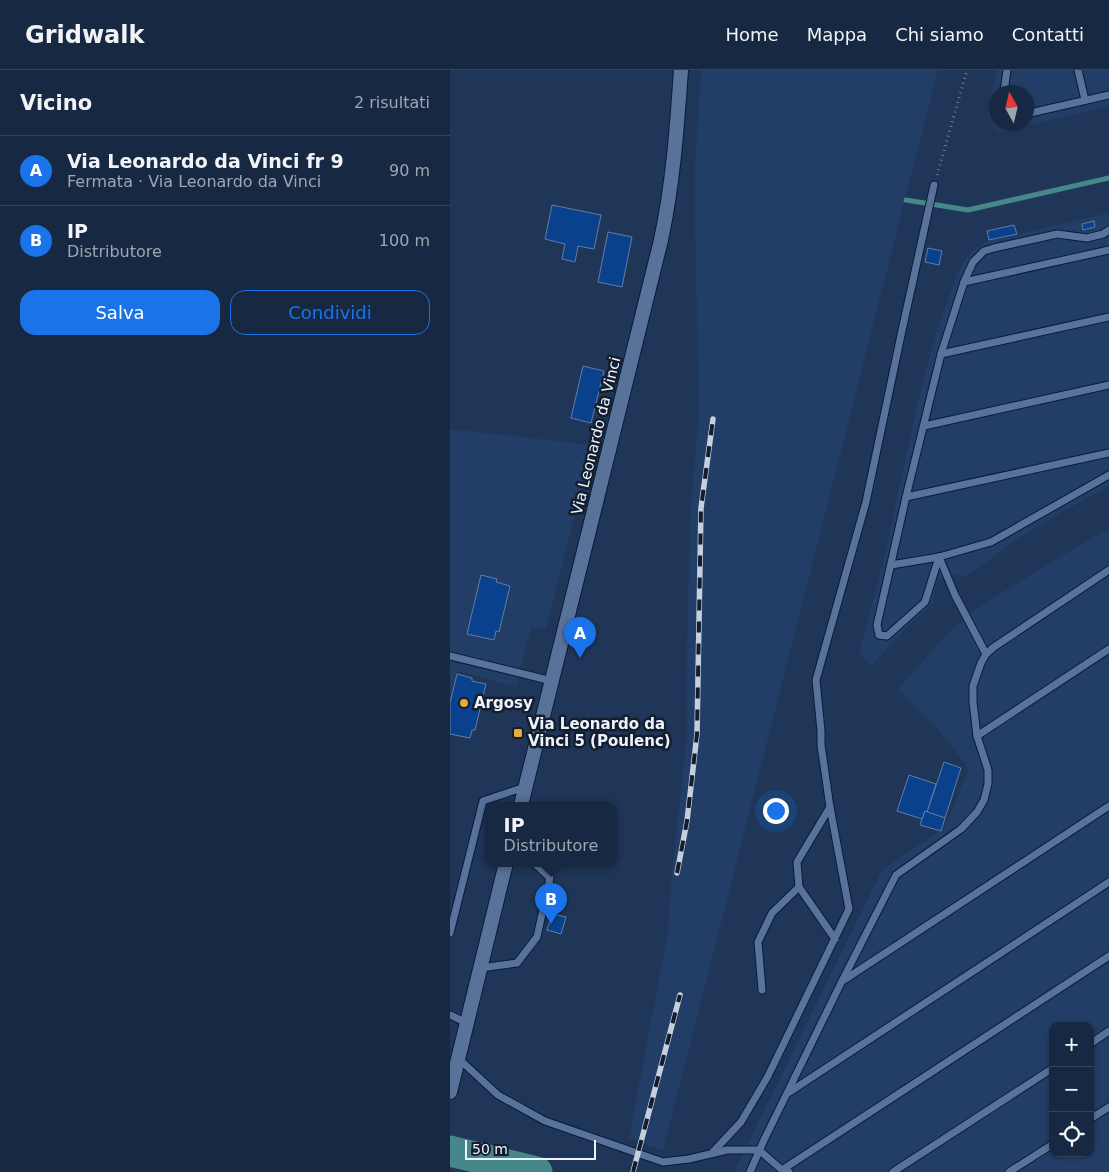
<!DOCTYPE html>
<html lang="it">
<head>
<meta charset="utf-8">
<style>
  :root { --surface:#172842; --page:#24344d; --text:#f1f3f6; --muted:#9ea6b2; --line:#36445b; --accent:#1a73e8 }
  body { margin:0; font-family:"DejaVu Sans",sans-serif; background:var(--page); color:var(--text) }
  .controls { position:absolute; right:15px; bottom:15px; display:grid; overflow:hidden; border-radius:10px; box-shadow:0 1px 4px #0004 }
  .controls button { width:45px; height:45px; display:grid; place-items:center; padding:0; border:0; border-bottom:1px solid var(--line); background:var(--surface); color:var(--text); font:25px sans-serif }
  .compass { position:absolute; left:539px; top:15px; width:45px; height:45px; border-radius:50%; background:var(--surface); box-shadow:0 1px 4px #0004; rotate:352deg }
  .scale { position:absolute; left:15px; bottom:12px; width:131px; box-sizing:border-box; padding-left:5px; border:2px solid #edf3fc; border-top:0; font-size:14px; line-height:18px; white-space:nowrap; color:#edf3fc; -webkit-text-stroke:4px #131d2d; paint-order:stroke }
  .you { position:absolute; left:325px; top:740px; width:18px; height:18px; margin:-12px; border:4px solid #fff; border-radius:50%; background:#1a73e8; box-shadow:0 0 0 8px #1a73e833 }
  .badge { display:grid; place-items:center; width:32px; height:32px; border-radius:50%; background:var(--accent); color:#fff; font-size:16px; font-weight:700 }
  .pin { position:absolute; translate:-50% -41px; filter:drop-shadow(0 1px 2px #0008) }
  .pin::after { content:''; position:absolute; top:26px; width:18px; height:15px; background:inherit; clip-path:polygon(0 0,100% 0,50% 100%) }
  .popup { position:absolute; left:35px; top:732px; width:132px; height:65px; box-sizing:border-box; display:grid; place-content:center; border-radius:10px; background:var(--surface); filter:drop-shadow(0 1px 4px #0005); font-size:16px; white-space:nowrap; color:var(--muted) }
  .popup b { font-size:19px; color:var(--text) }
  .popup::after { content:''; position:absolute; left:50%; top:100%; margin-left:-10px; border:10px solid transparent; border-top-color:var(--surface) }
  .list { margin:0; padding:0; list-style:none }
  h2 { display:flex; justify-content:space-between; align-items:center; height:65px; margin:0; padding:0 20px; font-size:21px }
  h2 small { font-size:16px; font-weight:400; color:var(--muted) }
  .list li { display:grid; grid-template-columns:32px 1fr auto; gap:15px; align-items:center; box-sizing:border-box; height:70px; padding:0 20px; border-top:1px solid var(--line) }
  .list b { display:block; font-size:19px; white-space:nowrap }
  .list p { margin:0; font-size:16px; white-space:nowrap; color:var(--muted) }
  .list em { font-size:16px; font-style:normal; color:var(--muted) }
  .actions { display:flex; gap:10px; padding:15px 20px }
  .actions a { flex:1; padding:11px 0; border:1px solid var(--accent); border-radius:15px; text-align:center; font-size:18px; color:var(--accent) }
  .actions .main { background:var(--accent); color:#fff }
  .icon { flex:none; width:28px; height:28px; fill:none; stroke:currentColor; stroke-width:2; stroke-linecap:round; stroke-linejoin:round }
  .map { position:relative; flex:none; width:659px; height:1102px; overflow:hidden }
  header { display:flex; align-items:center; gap:30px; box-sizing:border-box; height:70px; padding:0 25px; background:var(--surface); border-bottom:1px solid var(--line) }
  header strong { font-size:24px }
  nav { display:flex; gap:28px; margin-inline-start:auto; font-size:18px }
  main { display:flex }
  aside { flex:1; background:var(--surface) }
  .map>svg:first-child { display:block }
  .built { fill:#223d66; fill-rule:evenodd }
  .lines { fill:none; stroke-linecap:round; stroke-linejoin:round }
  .stream { stroke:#46888a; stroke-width:5 }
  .river { stroke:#46888a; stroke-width:31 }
  .building { fill:#0a418c; stroke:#637da4 }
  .service-casing { stroke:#061c3c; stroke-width:9 }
  .secondary-casing { stroke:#061c3c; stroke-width:16 }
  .path { stroke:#697a93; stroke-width:3; stroke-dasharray:1 4; stroke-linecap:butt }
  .service { stroke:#597299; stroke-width:7 }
  .secondary { stroke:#597299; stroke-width:14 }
  .rail-casing { stroke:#c6cfdd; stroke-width:5.5 }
  .rail { stroke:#131d2d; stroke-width:4; stroke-dasharray:11; stroke-linecap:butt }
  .poi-dot { fill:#e9ab38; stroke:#131d2d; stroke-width:2 }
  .labels { text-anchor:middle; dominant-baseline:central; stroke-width:5; stroke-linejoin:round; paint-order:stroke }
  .street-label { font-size:15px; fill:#edf3fc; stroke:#131d2d }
  .poi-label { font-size:15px; font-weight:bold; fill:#edf3fc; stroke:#131d2d; text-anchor:start }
</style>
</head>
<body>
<header>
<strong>Gridwalk</strong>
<nav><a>Home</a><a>Mappa</a><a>Chi siamo</a><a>Contatti</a></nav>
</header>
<main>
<aside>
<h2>Vicino<small>2 risultati</small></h2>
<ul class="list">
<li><span class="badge">A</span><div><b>Via Leonardo da Vinci fr 9</b><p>Fermata · Via Leonardo da Vinci</p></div><em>90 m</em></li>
<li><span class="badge">B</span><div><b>IP</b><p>Distributore</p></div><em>100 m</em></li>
</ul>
<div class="actions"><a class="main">Salva</a><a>Condividi</a></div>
</aside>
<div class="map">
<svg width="659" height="1102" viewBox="0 0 659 1102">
  <rect width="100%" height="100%" fill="#1f3658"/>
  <!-- built -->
  <g class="built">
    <path d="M251,0h237l-275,1081 -34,-13 39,-207 3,-50 16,-146 -1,-46 4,-172 9,-107 -5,-226z"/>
    <path d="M547,0h112v36l-111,27 -12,-17zM546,22h30v30h-30z"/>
    <path d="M659,143v273l-52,29 -41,25 -49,36 -13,-1 -17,5 -4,23 -21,19 -40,43 -13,-12 27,-102 31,-146 19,-72 21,-59 11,-19 17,-13z"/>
    <path d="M0,359l142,16 -46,184 -15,-2 -15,60 -58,-16 -8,32z"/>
    <path d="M659,458v644h-375l148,-302 62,-42 25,-59 -30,-39 -41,-41 50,-56 24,-21 71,-45zM603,956h37v127h-37z"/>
  </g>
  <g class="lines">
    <!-- stream -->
    <path class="stream" d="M456,130l62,10 141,-32"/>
    <!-- river -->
    <path class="river" d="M0,1081l87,21"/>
  </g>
  <!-- building -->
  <g class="building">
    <path d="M102,135l49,10 -7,34 -16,-3 -3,16 -13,-3 3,-15 -20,-5z"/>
    <path d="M644,151l1,6 -12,3 -1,-6z"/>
    <path d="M564,155l3,9 -28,6 -2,-9z"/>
    <path d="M158,162l24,5 -10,50 -24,-5z"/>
    <path d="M478,178l14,3 -3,14 -14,-3z"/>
    <path d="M133,296l21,5 -13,52 -20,-5z"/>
    <path d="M31,505l16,4 -1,3 14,4 -11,46 -3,-1 -2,9 -27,-6z"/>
    <path d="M7,604l15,4v3l14,3 -11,46h-3l-2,8 -20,-4v-31z"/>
    <path d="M494,692l17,6 -16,50 -18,-6z"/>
    <path d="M459,705l27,9 -9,28 -2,-1 -3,8 -25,-8z"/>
    <path d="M475,741l20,7 -4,13 -21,-6z"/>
    <path d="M102,844l14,3 -5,17 -14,-4z"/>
  </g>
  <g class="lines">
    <defs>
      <g id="service">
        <path d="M628,0l7,30"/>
        <path d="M554,22l3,-22"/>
        <path d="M576,44l83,-19"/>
        <path d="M514,212l145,-32"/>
        <path d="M491,284l168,-37"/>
        <path d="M474,356l185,-41"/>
        <path d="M456,427l203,-44"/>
        <path d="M489,487l-14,45 -38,34 -8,-1 -2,-10 29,-128 35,-143 23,-72 9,-20 11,-11 10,-3 63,-14 30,4 16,-4 6,-4"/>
        <path d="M489,487l16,38 31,59"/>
        <path d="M441,495l48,-8 52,-15 118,-67"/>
        <path d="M0,586l102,25"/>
        <path d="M527,666l132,-87"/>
        <path d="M380,737l-9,-62v-14l-5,-51 50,-178 35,-167 33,-150"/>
        <path d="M0,863l33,-132 42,-14"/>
        <path d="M30,898l37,-5 20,-26 13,-59 -16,-15"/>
        <path d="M394,910l265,-174"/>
        <path d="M312,920l-4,-48 14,-29 27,-26"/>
        <path d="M0,945l17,8"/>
        <path d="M640,974l19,-13"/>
        <path d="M9,989l39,36 47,26 118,41 26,-3 38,-9h32l23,20 7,2"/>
        <path d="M338,1023l321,-211"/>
        <path d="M640,1049l19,-12"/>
        <path d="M262,1083l29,-31 27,-46 81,-167 -19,-102 -33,55 2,25 36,52"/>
        <path d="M332,1100l327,-214"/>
        <path d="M300,1102l14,-32 78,-159 54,-106 65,-46 16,-17 7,-12 4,-16v-14l-11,-34 -4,-34v-16l8,-23 5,-9 8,-7 115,-77"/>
        <path d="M443,1102l160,-104"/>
        <path d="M559,1102l44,-28"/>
      </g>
      <g id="secondary">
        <path d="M71,735l140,-565c12,-56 16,-113 20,-170"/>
        <path d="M0,1022l56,-229"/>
      </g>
    </defs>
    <!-- service casing -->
    <use href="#service" class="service-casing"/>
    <!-- secondary casing -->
    <use href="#secondary" class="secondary-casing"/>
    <!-- path -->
    <path class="path" d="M487,105l30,-105"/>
    <!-- service -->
    <use href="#service" class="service"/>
    <!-- secondary -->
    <use href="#secondary" class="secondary"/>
    <defs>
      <g id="rail">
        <path d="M227,803l10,-52 10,-87 4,-226 12,-89"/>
        <path d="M183,1102l47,-177"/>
      </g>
    </defs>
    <!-- rail casing -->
    <use href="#rail" class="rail-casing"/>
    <!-- rail -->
    <use href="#rail" class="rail"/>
  </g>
  <!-- markers -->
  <g class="poi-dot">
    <circle cx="14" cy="633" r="5"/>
    <rect x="63" y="658" width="10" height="10" rx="2.5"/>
  </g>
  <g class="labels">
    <!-- street labels -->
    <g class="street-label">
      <text transform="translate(146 366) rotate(-76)">Via Leonardo da Vinci</text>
    </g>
    <!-- poi labels -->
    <g class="poi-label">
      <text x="24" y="633">Argosy</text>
      <text x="78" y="654">Via Leonardo da<tspan x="78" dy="17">Vinci 5 (Poulenc)</tspan></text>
    </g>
  </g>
</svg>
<div class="controls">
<button>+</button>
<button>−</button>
<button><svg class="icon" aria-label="locate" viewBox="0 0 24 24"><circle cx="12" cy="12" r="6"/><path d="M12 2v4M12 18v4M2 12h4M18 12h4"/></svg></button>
</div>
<svg class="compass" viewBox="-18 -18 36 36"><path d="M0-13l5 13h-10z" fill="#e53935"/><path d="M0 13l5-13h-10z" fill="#9ea6b2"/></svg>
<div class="scale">50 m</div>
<div class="you"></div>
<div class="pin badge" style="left:130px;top:588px">A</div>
<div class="pin badge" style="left:101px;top:854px">B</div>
<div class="popup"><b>IP</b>Distributore</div>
</div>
</main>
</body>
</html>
